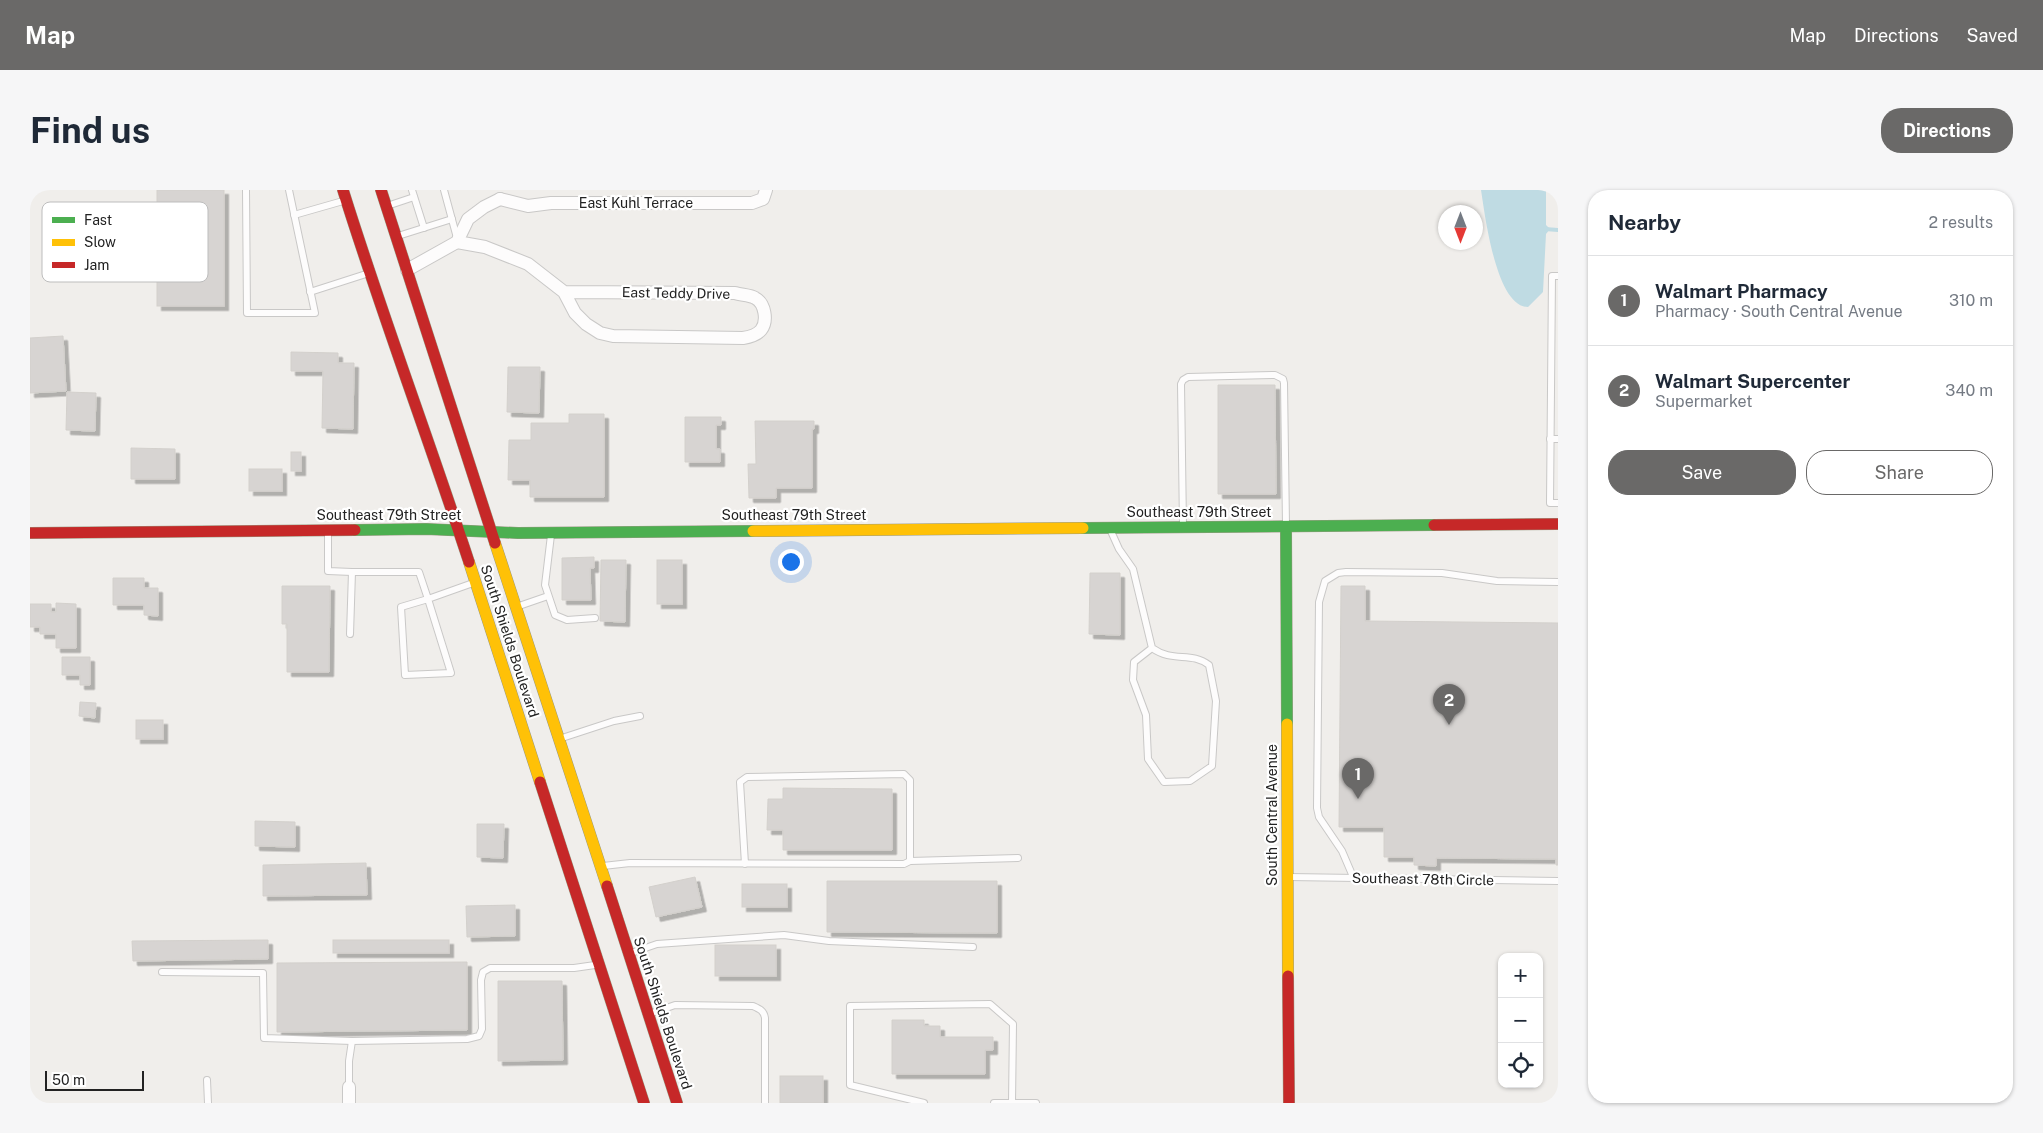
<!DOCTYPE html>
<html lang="en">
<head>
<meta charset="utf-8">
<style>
  :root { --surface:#fff; --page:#f6f6f7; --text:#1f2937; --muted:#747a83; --line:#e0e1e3; --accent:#6a6968 }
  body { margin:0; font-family:"Public Sans",sans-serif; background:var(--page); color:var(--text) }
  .controls { position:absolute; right:15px; bottom:15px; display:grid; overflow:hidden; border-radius:10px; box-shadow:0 1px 4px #0004 }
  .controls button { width:45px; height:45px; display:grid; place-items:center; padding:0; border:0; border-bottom:1px solid var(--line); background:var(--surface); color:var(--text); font:25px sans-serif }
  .compass { position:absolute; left:1408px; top:15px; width:45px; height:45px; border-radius:50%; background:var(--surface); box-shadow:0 1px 4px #0004; rotate:180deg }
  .scale { position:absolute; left:15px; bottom:12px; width:99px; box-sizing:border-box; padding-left:5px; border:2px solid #222; border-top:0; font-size:14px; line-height:18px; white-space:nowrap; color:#222; -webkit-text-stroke:4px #fff; paint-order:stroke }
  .you { position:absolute; left:760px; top:371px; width:18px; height:18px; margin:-12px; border:4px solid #fff; border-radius:50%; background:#1a73e8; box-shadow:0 0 0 8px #1a73e833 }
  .badge { display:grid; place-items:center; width:32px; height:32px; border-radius:50%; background:var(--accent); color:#fff; font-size:16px; font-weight:700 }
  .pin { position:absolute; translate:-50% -41px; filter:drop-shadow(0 1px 2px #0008) }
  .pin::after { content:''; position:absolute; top:26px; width:18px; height:15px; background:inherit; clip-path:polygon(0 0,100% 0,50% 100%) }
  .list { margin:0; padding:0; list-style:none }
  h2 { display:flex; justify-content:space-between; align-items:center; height:65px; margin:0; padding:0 20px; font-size:21px }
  h2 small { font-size:16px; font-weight:400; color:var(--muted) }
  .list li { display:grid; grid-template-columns:32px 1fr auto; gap:15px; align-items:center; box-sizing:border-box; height:90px; padding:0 20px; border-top:1px solid var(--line) }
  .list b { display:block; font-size:19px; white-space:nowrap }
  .list p { margin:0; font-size:16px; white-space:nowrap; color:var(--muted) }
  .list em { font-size:16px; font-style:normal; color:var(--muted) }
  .actions { display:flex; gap:10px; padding:15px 20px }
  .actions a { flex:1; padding:11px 0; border:1px solid var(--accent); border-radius:20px; text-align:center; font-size:18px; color:var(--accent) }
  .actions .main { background:var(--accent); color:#fff }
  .icon { flex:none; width:28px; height:28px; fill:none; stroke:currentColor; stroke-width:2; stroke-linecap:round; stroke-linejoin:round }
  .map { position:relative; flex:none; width:1528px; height:913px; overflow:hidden; border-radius:20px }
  header { display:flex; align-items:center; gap:30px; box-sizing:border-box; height:70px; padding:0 25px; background:var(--accent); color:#fff }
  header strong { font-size:24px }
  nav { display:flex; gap:28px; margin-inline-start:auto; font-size:18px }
  .intro { display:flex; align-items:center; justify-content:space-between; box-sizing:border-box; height:120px; padding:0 30px }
  h1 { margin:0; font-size:35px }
  .button { padding:12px 22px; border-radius:20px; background:var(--accent); color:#fff; font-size:18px; font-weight:700 }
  main { display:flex; gap:30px; padding:0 30px }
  aside { flex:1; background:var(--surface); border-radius:20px; box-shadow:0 1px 4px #0004 }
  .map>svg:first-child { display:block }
  .water { fill:#bfdbe3 }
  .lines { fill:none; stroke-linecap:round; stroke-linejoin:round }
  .stream { stroke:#bfdbe3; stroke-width:4 }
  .building { fill:#d7d4d2; stroke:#d3d0cc; filter:url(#shadow) }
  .lane-casing { stroke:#c9c8c7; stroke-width:8 }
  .street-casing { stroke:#c9c8c7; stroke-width:14 }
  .fast-casing { stroke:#999a82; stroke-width:12 }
  .slow-casing { stroke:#999a82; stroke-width:12 }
  .jam-casing { stroke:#999a82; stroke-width:12 }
  .lane { stroke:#fdfcfc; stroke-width:6 }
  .street { stroke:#fdfcfc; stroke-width:12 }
  .fast { stroke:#4caf50; stroke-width:11 }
  .slow { stroke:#ffc107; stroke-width:11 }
  .jam { stroke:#c62828; stroke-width:11 }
  .labels { text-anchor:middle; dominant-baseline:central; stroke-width:4.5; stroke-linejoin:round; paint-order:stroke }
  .street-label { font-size:14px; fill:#222; stroke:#fff }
  .key { fill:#fff; stroke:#bdbdbd; stroke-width:1 }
  .key-label { font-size:14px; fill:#222 }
</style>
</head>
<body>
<header>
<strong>Map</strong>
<nav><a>Map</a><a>Directions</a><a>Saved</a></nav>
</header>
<div class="intro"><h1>Find us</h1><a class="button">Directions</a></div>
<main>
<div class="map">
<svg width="1528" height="913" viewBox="0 0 1528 913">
  <defs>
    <filter id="shadow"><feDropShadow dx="4.5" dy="4.5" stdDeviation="0" flood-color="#0004"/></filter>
  </defs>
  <rect width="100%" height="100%" fill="#f0eeeb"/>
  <!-- water -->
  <path class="water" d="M1451,0h65v35l4,4 -4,5 -3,58 -15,15c-32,0 -43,-92 -47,-117z"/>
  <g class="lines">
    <!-- stream -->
    <path class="stream" d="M1515,39l13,1"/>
  </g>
  <!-- building -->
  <g class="building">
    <rect x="127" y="0" width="67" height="116"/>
    <path d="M33,146l3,55 -36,2v-55z"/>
    <path d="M261,162l47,1v10h16l-1,66 -31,-1 1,-57h-32z"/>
    <path d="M478,177h32l-1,46 -32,-1z"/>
    <path d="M1188,195h57l1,109h-58z"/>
    <path d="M37,202l29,1 -1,38 -29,-1z"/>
    <path d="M539,224h35v83h-74v-17h-22l1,-40h22v-17h38z"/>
    <path d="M655,227h36v8h-5v24h4v13h-35z"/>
    <path d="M725,231h59v8h-2v59h-36v10h-27l-1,-34h8z"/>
    <path d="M101,258l44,1v30h-44z"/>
    <rect x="261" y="262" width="10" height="19"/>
    <rect x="219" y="279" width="33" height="22"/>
    <path d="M564,367v11h-4l1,32h-29v-42z"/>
    <path d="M571,370h25l-1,62 -25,-1z"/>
    <rect x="627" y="370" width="25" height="44"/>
    <path d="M1060,383h30v62l-31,-1z"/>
    <path d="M83,388h31v10h14v28l-14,-1v-10h-31z"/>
    <path d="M252,396h48l-1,86h-42v-48h-5z"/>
    <path d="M1311,396h24v35l193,2v242h-2v-6l-120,-1v8l-22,-1v-8h-30v-30h-45z"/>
    <path d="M26,413l20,1v44h-20v-14h-16v-7h-10v-23h21v8h5z"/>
    <path d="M32,467h28v28h-10v-10h-18z"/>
    <path d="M50,512l16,1 -1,15 -16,-2z"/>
    <rect x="106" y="530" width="27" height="19"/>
    <path d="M753,598l109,1v61h-109v-20h-16l1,-31h15z"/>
    <path d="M225,631l40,1v25l-40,-1z"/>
    <path d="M447,634h27l-1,34 -26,-1z"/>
    <path d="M336,673l1,32 -104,1v-31z"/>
    <path d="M665,687l7,30 -46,10 -7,-30z"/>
    <path d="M797,691h170v52l-170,-1z"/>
    <rect x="712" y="694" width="45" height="23"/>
    <path d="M485,715v31l-48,1 -1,-31z"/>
    <path d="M238,750v19l-135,2 -1,-20z"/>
    <rect x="303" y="750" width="116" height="13"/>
    <rect x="685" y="755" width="61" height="31"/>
    <path d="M437,772v68l-190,2v-69z"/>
    <path d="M468,791h64l1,79 -65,1z"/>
    <path d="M862,830h32v6h16v11h53v13h-8v24h-93z"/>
    <rect x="750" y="886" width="43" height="27"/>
  </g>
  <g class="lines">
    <defs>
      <g id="lane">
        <path d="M216,0l1,123h68l-26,-123"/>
        <path d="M382,0l12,38"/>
        <path d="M414,0l13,48"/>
        <path d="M360,15l24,-8"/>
        <path d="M264,25l49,-14"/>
        <path d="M368,46l54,-17"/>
        <path d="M1528,86h-6l-2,227h8"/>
        <path d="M280,102l56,-18"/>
        <path d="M1520,249h8"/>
        <path d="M1153,336l-2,-142 2,-4 5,-3 87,-2 8,4 1,4 2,142"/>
        <path d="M1080,339l9,20 14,20 19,79c21,15 39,3 57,17l7,36 -4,65 -22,15 -26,1 -16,-23 -2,-44 -13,-35 1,-18 18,-14"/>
        <path d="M298,341v40l24,1"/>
        <path d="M521,345l-6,50 10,30 12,5 28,-2"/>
        <path d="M489,416l29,-10"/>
        <path d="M320,444l2,-62h67l9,27 -27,8 4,68 46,-2 -23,-74 45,-16"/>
        <path d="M532,548l52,-17 26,-5"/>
        <path d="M880,671l108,-3"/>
        <path d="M573,676l27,-3 274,1 6,-3v-81l-6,-6 -157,3 -7,5 5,82"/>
        <path d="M1259,687l269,4"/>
        <path d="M1324,689l-12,-28 -23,-34 -2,-9 2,-206 6,-21 13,-8 8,-1 96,1 55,8 61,1"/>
        <path d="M601,763l26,-9 127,-9 45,6 144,6"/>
        <path d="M132,782l101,1 1,65 88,3"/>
        <path d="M622,823l23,-8 78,1c7,3 11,5 12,12v85"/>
        <path d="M177,890l1,23"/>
        <path d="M319,897v-26l3,-20 115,-2 12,-3 3,-7 -1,-49 2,-8 7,-4h84l21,-3"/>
        <path d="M894,913l-74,-18v-79l140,-2 23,20 -1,79"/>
        <path d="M964,913h42"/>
      </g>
      <g id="street">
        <path d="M470,9l28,7 23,-3h201l11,-4 3,-9"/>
        <path d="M427,52l28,5 43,17 36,28 11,21 11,11 14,9 13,3 130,2c6,-1 14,-3 18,-8 7,-9 4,-27 -6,-32 -5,-3 -14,-3 -20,-5l-171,-1"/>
        <path d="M377,80l50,-28 11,-23 16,-12 16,-8"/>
        <path d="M319,913v-16"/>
      </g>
      <g id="fast">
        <path d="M1256,337l1,197"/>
        <path d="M1053,338l351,-3"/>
        <path d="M325,340l71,-1 92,4 235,-2"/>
      </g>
      <g id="slow">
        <path d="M723,341l330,-3"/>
        <path d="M465,353l112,343"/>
        <path d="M439,372l71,220"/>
        <path d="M1257,534l1,252"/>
      </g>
      <g id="jam">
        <path d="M313,0c39,125 85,247 126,372"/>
        <path d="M351,0l114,353"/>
        <path d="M1404,335l124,-1"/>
        <path d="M0,343l325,-3"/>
        <path d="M510,592l104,321"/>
        <path d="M577,696l70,217"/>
        <path d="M1258,786l1,127"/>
      </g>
    </defs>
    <!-- lane casing -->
    <use href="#lane" class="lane-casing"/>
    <!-- street casing -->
    <use href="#street" class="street-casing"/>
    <!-- fast casing -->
    <use href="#fast" class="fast-casing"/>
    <!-- slow casing -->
    <use href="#slow" class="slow-casing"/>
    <!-- jam casing -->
    <use href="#jam" class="jam-casing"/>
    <!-- lane -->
    <use href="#lane" class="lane"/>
    <!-- street -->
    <use href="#street" class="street"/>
    <!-- fast -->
    <use href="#fast" class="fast"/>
    <!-- slow -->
    <use href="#slow" class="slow"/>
    <!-- jam -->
    <use href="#jam" class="jam"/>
  </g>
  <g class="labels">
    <!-- street labels -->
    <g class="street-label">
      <text x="606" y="13">East Kuhl Terrace</text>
      <text transform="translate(646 103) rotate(1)">East Teddy Drive</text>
      <text x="1169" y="322">Southeast 79th Street</text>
      <text x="359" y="325">Southeast 79th Street</text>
      <text x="764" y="325">Southeast 79th Street</text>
      <text transform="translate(480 451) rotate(72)">South Shields Boulevard</text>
      <text transform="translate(1242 625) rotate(-90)">South Central Avenue</text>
      <text transform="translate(1393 689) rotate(1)">Southeast 78th Circle</text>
      <text transform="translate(633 823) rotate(72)">South Shields Boulevard</text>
    </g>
  </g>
  <!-- legend -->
  <rect x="12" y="12" width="166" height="80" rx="8" class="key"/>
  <rect x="22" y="27" width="23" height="6" fill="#4caf50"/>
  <rect x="22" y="49" width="23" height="7" fill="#ffc107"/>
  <rect x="22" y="72" width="23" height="6" fill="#c62828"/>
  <g class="key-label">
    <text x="54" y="35">Fast</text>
    <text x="54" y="57">Slow</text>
    <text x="54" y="80">Jam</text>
  </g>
</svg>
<div class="controls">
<button>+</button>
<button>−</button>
<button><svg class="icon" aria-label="locate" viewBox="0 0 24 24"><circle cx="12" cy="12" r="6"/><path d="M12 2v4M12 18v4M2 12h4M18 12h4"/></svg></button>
</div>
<svg class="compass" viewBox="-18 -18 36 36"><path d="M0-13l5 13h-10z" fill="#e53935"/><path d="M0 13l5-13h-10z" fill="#747a83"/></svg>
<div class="scale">50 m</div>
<div class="you"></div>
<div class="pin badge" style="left:1328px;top:609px">1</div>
<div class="pin badge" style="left:1419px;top:535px">2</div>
</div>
<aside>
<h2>Nearby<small>2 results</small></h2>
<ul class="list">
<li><span class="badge">1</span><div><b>Walmart Pharmacy</b><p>Pharmacy · South Central Avenue</p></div><em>310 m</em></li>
<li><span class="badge">2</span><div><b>Walmart Supercenter</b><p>Supermarket</p></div><em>340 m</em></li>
</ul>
<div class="actions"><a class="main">Save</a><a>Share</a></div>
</aside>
</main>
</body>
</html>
